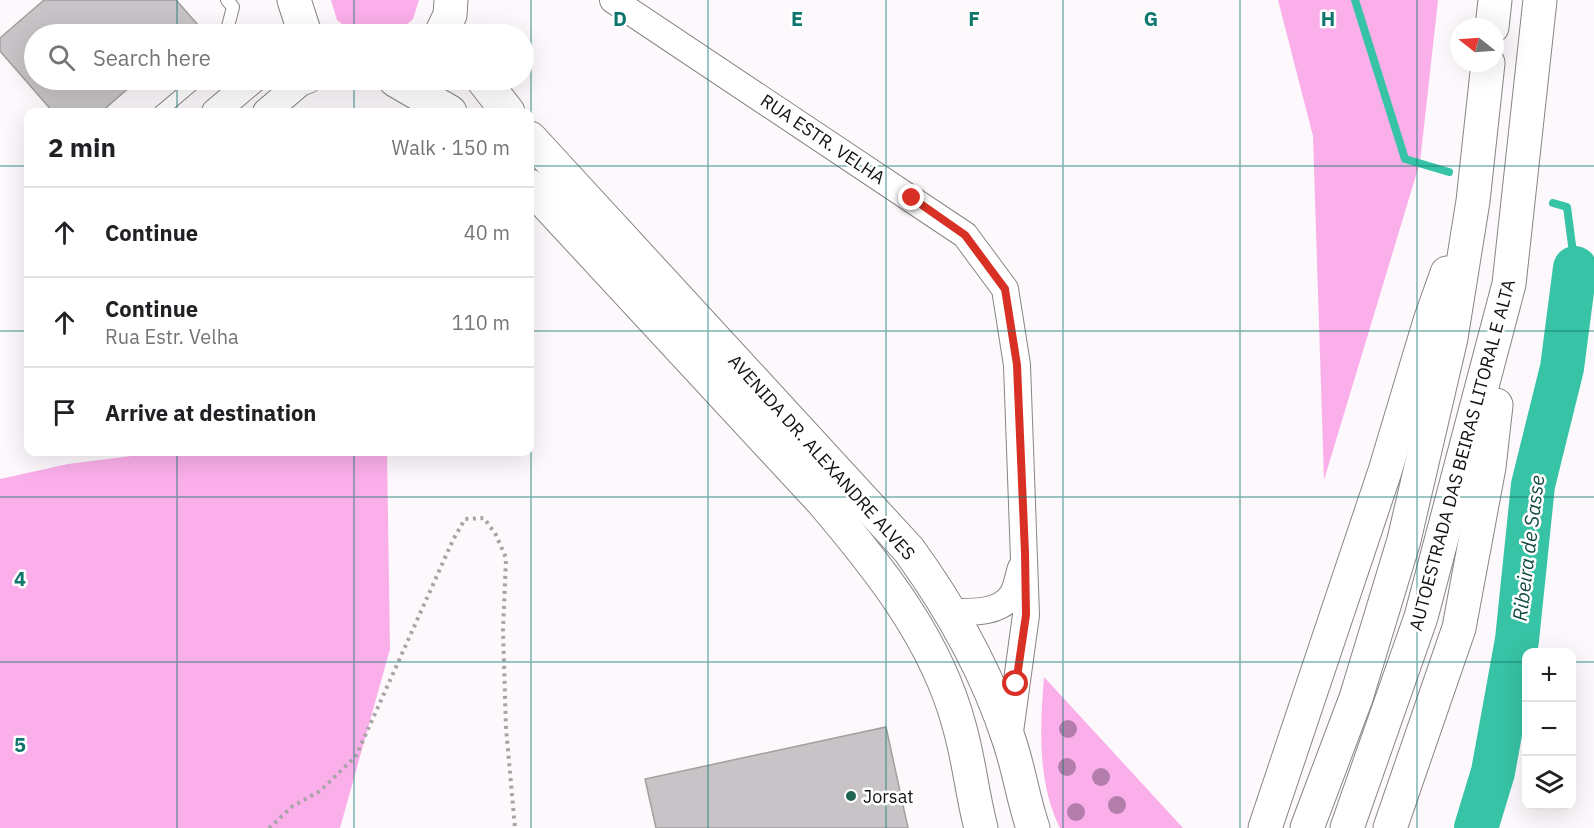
<!DOCTYPE html>
<html lang="en">
<head>
<meta charset="utf-8">
<style>
  :root { --surface:#fff; --page:#f2f2f2; --text:#202124; --muted:#757577; --line:#e0e0e0 }
  body { margin:0; font-family:"IBM Plex Sans",sans-serif; background:var(--page); color:var(--text) }
  .controls { position:absolute; right:18px; bottom:18px; display:grid; overflow:hidden; border-radius:12px; box-shadow:0 6px 24px #0002 }
  .controls button { width:54px; height:54px; display:grid; place-items:center; padding:0; border:0; border-bottom:2px solid var(--line); background:var(--surface); color:var(--text); font:30px sans-serif }
  .compass { position:absolute; left:1450px; top:18px; width:54px; height:54px; border-radius:50%; background:var(--surface); box-shadow:0 6px 24px #0002; rotate:287deg }
  .stop { position:absolute; width:18px; height:18px; margin:-14px; border:4px solid #d93025; border-radius:50%; background:#fff }
  .stop.end { background:#d93025; border-color:#fff; box-shadow:0 2px 6px #0008 }
  .list { margin:0; padding:0; list-style:none }
  h2 { display:flex; justify-content:space-between; align-items:center; height:78px; margin:0; padding:0 24px; font-size:26px }
  h2 small { font-size:20px; font-weight:400; color:var(--muted) }
  .list li { display:grid; grid-template-columns:39px 1fr auto; gap:18px; align-items:center; box-sizing:border-box; height:90px; padding:0 24px; border-top:2px solid var(--line) }
  .list b { display:block; font-size:22px; white-space:nowrap }
  .list p { margin:0; font-size:20px; white-space:nowrap; color:var(--muted) }
  .list em { font-size:20px; font-style:normal; color:var(--muted) }
  .icon { flex:none; width:33px; height:33px; fill:none; stroke:currentColor; stroke-width:2; stroke-linecap:round; stroke-linejoin:round }
  .map { position:relative; flex:none; width:1594px; height:828px; overflow:hidden }
  .search { position:absolute; background:var(--surface); box-shadow:0 6px 24px #0002; left:24px; top:24px; width:510px; height:66px; display:flex; align-items:center; gap:15px; box-sizing:border-box; padding:0 21px; border-radius:33px; color:var(--muted); font-size:22px }
  .panel { position:absolute; background:var(--surface); box-shadow:0 6px 24px #0002; left:24px; top:108px; width:510px; height:348px; border-radius:12px }
  .map>svg:first-child { display:block }
  .green { fill:#faaeea }
  .lines { fill:none; stroke-linecap:round; stroke-linejoin:round }
  .stream { stroke:#37c3a5; stroke-width:8 }
  .river { stroke:#37c3a5; stroke-width:44 }
  .building { fill:#c7c3c6; stroke:#a29fa1; stroke-width:1.5 }
  .lane-casing { stroke:#888487; stroke-width:14 }
  .street-casing { stroke:#888487; stroke-width:28 }
  .primary-casing { stroke:#888487; stroke-width:35 }
  .highway-casing { stroke:#888487; stroke-width:35 }
  .path { stroke:#a7a4a6; stroke-width:4; stroke-dasharray:3 4.5; stroke-linecap:butt }
  .lane { stroke:#fff; stroke-width:12 }
  .street { stroke:#fff; stroke-width:26 }
  .primary { stroke:#fff; stroke-width:33 }
  .highway { stroke:#fff; stroke-width:33 }
  .tree { fill:#b37eab }
  .route { stroke:#d93025; stroke-width:8 }
  .grid { fill:none; stroke:#0f766e; stroke-width:1.5; stroke-opacity:0.55 }
  .poi-dot { fill:#1f6353; stroke:#fff; stroke-width:2 }
  .labels { text-anchor:middle; dominant-baseline:central; stroke-width:5; stroke-linejoin:round; paint-order:stroke }
  .street-label { font-size:18px; fill:#131213; stroke:#fff }
  .poi-label { font-size:18px; fill:#131213; stroke:#fff; text-anchor:start }
  .water-label { font-size:20px; font-style:italic; fill:#134c40; stroke:#fff }
  .grid-label { font-size:20px; text-anchor:middle; font-weight:bold; fill:#0f766e; stroke:#fff; stroke-width:5; stroke-linejoin:round; paint-order:stroke }
</style>
</head>
<body>
<div class="map">
<svg width="1594" height="828" viewBox="0 0 1594 828">
  <rect width="100%" height="100%" fill="#fcf8fb"/>
  <!-- green -->
  <g class="green">
    <path d="M331,0h88l-6,19 -17,15h-41l-18,-14z"/>
    <path d="M1278,0h160l-18,162 -96,318 -11,-344z"/>
    <path d="M163,452h224l3,197 -50,179h-340v-349l68,-15z"/>
    <path d="M1044,677l139,151h-123c-23,-46 -20,-102 -16,-151z"/>
  </g>
  <g class="lines">
    <!-- stream -->
    <g class="stream">
      <path d="M1355,0l50,159 44,13"/>
      <path d="M1553,203l14,4 8,61"/>
    </g>
    <!-- river -->
    <path class="river" d="M1476,828l17,-56 24,-132 16,-155 29,-117 13,-100"/>
  </g>
  <!-- building -->
  <g class="building">
    <path d="M44,0h132l23,26 -9,8h-156v46h104l-37,32h-48l-53,-61v-13z"/>
    <path d="M886,727l22,101h-252l-11,-49z"/>
  </g>
  <g class="lines">
    <defs>
      <g id="lane">
        <path d="M226,34l7,-27 -6,-7"/>
        <path d="M160,112l38,-32"/>
      </g>
      <g id="street">
        <path d="M613,0l352,235 40,54 12,76 9,250 -17,124"/>
        <path d="M215,112l38,-32"/>
        <path d="M266,112l34,-29 8,-3"/>
        <path d="M951,612c19,0 49,2 61,-17 5,-7 6,-19 9,-27"/>
      </g>
      <g id="primary">
        <path d="M294,0l11,34"/>
        <path d="M441,34l9,-19 1,-15"/>
        <path d="M395,80l55,32"/>
        <path d="M483,80l25,32"/>
        <path d="M530,138l379,412c42,58 78,122 100,190 10,29 14,59 24,88"/>
        <path d="M530,186l292,315c57,67 114,138 137,224 10,34 13,69 22,103"/>
      </g>
      <g id="highway">
        <path d="M1492,27l3,-27"/>
        <path d="M1265,828l120,-357 45,-150 17,-48"/>
        <path d="M1307,828l49,-130 48,-158 47,-202 22,-137 15,-138"/>
        <path d="M1347,828l74,-211 88,-333 31,-284"/>
        <path d="M1390,828l69,-200 30,-161 7,-62"/>
      </g>
    </defs>
    <!-- lane casing -->
    <use href="#lane" class="lane-casing"/>
    <!-- street casing -->
    <use href="#street" class="street-casing"/>
    <!-- primary casing -->
    <use href="#primary" class="primary-casing"/>
    <!-- highway casing -->
    <use href="#highway" class="highway-casing"/>
    <!-- path -->
    <path class="path" d="M269,828l24,-22 27,-15 36,-35 97,-216 12,-21 19,-1 12,17 10,23 -3,73 3,97 9,100"/>
    <!-- lane -->
    <use href="#lane" class="lane"/>
    <!-- street -->
    <use href="#street" class="street"/>
    <!-- primary -->
    <use href="#primary" class="primary"/>
    <!-- highway -->
    <use href="#highway" class="highway"/>
  </g>
  <!-- trees -->
  <g class="tree">
    <circle cx="1068" cy="729" r="9"/>
    <circle cx="1067" cy="767" r="9"/>
    <circle cx="1101" cy="777" r="9"/>
    <circle cx="1117" cy="805" r="9"/>
    <circle cx="1076" cy="812" r="9"/>
  </g>
  <g class="lines">
    <!-- route -->
    <path class="route" d="M912,198l53,37 40,54 12,76 8,188 1,62 -10,69"/>
  </g>
  <!-- grid -->
  <path class="grid" d="M177,0v34M354,0v34M531,0v828M708,0v828M886,0v828M1063,0v828M1240,0v828M1417,0v828M177,80v32M354,80v32M0,166h28M530,166h1064M0,331h28M530,331h1064M177,452v376M354,452v376M0,497h1594M0,662h1526M1572,662h22"/>
  <!-- markers -->
  <circle class="poi-dot" cx="851" cy="796" r="6"/>
  <g class="labels">
    <!-- street labels -->
    <g class="street-label">
      <text transform="translate(823 139) rotate(34)">RUA ESTR. VELHA</text>
      <text transform="translate(1462 455) rotate(-75)">AUTOESTRADA DAS BEIRAS LITORAL E ALTA</text>
      <text transform="translate(822 457) rotate(48)">AVENIDA DR. ALEXANDRE ALVES</text>
    </g>
    <!-- poi labels -->
    <g class="poi-label">
      <text x="863" y="796">Jorsat</text>
    </g>
    <!-- water labels -->
    <g class="water-label">
      <text transform="translate(1528 548) rotate(-83)">Ribeira de Sasse</text>
    </g>
  </g>
  <g class="grid-label">
    <text x="620" y="26">D</text>
    <text x="797" y="26">E</text>
    <text x="974" y="26">F</text>
    <text x="1151" y="26">G</text>
    <text x="1328" y="26">H</text>
    <text x="20" y="586">4</text>
    <text x="20" y="752">5</text>
  </g>
</svg>
<div class="controls">
<button>+</button>
<button>−</button>
<button><svg class="icon" aria-label="layers" viewBox="0 0 24 24"><path d="M12 4l9 5-9 5-9-5zM3 14l9 5 9-5"/></svg></button>
</div>
<svg class="compass" viewBox="-18 -18 36 36"><path d="M0-13l5 13h-10z" fill="#e53935"/><path d="M0 13l5-13h-10z" fill="#757577"/></svg>
<div class="stop" style="left:1016px;top:684px"></div>
<div class="stop end" style="left:912px;top:198px"></div>
<div class="search"><svg class="icon" aria-label="search" viewBox="0 0 24 24"><circle cx="10" cy="10" r="6"/><path d="M15 15l6 6"/></svg>Search here</div>
<section class="panel">
<h2>2 min<small>Walk · 150 m</small></h2>
<ul class="list">
<li><svg class="icon" aria-label="ahead" viewBox="0 0 24 24"><path d="M12 20V5M6 11l6-6 6 6"/></svg><div><b>Continue</b></div><em>40 m</em></li>
<li><svg class="icon" aria-label="ahead" viewBox="0 0 24 24"><path d="M12 20V5M6 11l6-6 6 6"/></svg><div><b>Continue</b><p>Rua Estr. Velha</p></div><em>110 m</em></li>
<li><svg class="icon" aria-label="arrive" viewBox="0 0 24 24"><path d="M6 21V4h12l-3 4 3 4H6"/></svg><div><b>Arrive at destination</b></div></li>
</ul>
</section>
</div>
</body>
</html>
